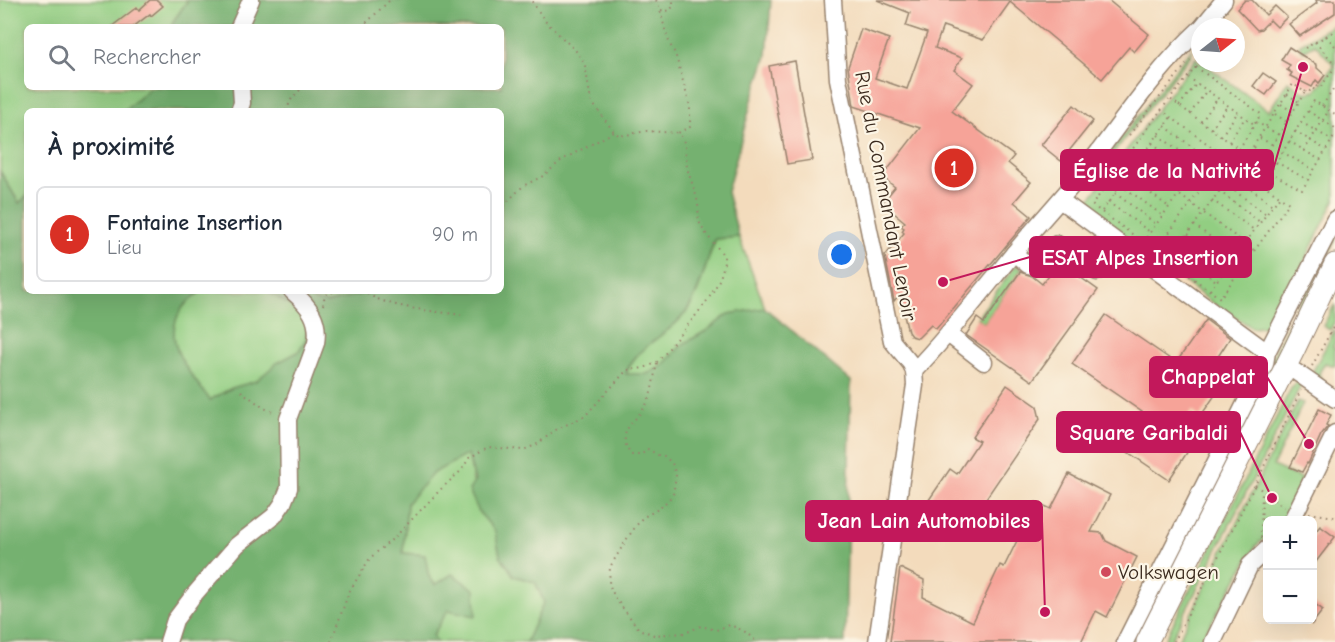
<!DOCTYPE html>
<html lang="fr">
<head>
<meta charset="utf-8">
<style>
  :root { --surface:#fff; --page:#f2f2f3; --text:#1f2937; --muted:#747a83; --line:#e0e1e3; --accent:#d93025 }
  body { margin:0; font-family:"Comic Neue",sans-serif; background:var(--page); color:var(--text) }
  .controls { position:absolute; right:18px; bottom:18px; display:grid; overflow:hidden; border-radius:9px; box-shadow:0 6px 24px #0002 }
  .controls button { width:54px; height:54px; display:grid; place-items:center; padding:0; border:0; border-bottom:2px solid var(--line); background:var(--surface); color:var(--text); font:30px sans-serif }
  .compass { position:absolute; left:1191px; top:18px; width:54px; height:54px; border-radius:50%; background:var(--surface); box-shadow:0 6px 24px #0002; rotate:73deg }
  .you { position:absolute; left:842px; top:255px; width:21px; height:21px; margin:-15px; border:4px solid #fff; border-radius:50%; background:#1a73e8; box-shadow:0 0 0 9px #1a73e833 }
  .badge { display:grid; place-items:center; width:39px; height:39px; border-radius:50%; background:var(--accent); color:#fff; font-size:20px; font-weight:700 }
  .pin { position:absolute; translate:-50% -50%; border:3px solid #fff; box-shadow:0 2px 6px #0006 }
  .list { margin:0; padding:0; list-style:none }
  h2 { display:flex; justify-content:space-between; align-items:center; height:78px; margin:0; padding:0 24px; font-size:26px }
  h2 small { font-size:20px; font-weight:400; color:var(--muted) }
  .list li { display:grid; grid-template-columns:39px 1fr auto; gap:18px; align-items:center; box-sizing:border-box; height:96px; margin:0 12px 12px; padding:0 12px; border:2px solid var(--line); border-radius:9px }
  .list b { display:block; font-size:22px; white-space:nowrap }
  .list p { margin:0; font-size:20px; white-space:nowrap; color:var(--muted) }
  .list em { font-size:20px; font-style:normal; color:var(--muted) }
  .icon { flex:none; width:33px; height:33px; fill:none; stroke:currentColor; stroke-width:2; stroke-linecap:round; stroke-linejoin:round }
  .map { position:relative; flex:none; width:1335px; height:642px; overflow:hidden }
  .search { position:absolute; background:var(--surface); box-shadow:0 6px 24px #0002; left:24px; top:24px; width:480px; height:66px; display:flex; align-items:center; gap:15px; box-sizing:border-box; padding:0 21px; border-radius:9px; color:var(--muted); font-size:22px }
  .panel { position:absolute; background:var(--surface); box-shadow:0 6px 24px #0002; left:24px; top:108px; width:480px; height:186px; border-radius:9px }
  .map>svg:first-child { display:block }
  .green { fill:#92ce82; stroke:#667c50; stroke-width:1.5 }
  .forest { fill:#75b170; stroke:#586e47; stroke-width:1.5 }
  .building { fill:#f6a398 }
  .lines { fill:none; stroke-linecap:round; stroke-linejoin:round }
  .minor-casing { stroke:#97826d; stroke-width:19 }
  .major-casing { stroke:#97826d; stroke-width:23 }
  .path { stroke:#97826d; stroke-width:2; stroke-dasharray:1.5 4.5; stroke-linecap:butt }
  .minor { stroke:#fff; stroke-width:16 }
  .major { stroke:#fff; stroke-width:21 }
  .poi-dot { fill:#d1495b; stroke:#fcf5e5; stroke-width:2 }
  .labels { text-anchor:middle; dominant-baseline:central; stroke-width:4.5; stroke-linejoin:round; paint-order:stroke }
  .street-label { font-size:21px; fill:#3b2a1e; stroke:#fcf5e5 }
  .poi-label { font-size:21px; fill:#3b2a1e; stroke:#fcf5e5; text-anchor:start }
  .leader { fill:none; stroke:#c2185b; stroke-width:2 }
  .callout-dot { fill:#c2185b; stroke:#fcf5e5; stroke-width:2 }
  .callout { fill:#c2185b; stroke:#c2185b; stroke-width:2 }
  .callout-label { font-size:22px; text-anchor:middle; font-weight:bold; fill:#fff }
</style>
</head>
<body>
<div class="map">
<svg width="1335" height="642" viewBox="0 0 1335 642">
  <rect width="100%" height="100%" fill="#fcf5e5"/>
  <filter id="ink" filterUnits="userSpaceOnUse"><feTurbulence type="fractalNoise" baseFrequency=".0167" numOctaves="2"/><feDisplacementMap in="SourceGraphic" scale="12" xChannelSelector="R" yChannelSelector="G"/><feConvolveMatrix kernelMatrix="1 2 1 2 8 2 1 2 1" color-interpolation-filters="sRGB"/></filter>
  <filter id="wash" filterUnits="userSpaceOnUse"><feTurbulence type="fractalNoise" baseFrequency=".008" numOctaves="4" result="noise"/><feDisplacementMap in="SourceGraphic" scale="24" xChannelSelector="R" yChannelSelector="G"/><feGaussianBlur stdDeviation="1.35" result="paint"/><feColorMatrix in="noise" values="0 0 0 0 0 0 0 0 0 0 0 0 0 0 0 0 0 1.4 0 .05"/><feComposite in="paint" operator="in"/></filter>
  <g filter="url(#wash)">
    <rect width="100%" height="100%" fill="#f3dbbc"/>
    <!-- green -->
    <g class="green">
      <path d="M0,0h188l-16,23 1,4h-146v60h124l-27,24h-97v85l-8,7 -19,-32z"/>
      <path d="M1335,24v176l-61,122 -6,4 -15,2 -32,-19 -62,-46 1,-4 -13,-8 -2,2 -62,-45 113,-150 4,5h3l66,48 19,-30 17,12 1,-1 4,1 2,-3 3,2 19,-27 -19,-21 -12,7 -4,-6z"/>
      <path d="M1192,49l-1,6 -89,112 -3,-2z"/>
      <path d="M1335,229v12l-60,121 -4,-2z"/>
      <path d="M739,237l26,71 -36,6 -23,17 -23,13 -22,23 -14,7 -21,1c9,-30 43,-39 60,-63 16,-21 19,-49 30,-73z"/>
      <path d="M1016,265l6,4 -38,54 -7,-5z"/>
      <path d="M201,291h66l32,20 8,15 -1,13 -8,13 -21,11 -21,19 -24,6 -23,12c-19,-28 -51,-59 -26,-93 5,-6 13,-11 18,-16z"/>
      <path d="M305,291h67l-44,12 -14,-2z"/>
      <path d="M1335,304v17l-5,9 -7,-4z"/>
      <path d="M1335,329v13l-2,5 2,1v18l-10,-3 -6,10 3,10 -4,-1 -5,-11z"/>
      <path d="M1297,382l5,1 -132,259h-6l119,-238 9,-17z"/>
      <path d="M1298,401l5,2 -30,63 29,13 -11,29 -8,12h-15l-1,16 -11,10 -56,96h-23z"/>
      <path d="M468,454l11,58 16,19 5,24 14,21 21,6 9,20 -18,40h-89l-4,-7 15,-26 -12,-24 -7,-8 -5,-22 -21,-2 4,-50 26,-30z"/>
    </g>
    <!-- forest -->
    <path class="forest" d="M188,0h583l-4,56 -15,44 -25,92 12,45 -24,2c-10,25 -14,51 -29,73 -17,24 -51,33 -60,62h21l14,-7 22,-23 23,-13 23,-17 36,-6 86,73 -6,261h-319l18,-40 -9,-20 -21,-6 -14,-21 -5,-24 -16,-19 -10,-22 6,-9 -7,-27 -35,19 -26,30 -4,50 22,2 4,22 6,8 17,-11 23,16 1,26 -28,-6 -15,25 4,7h-437v-471l19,32 8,-7v95h174c-5,5 -13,10 -18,16 -25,34 7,65 27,93l22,-12 24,-7 21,-18 21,-11 8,-13 1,-13 -8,-15 -32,-20h38l9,10 14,2 44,-12h129v-180h-377l27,-24h350v-60h-328l-1,-4z"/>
    <g id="blocks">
      <!-- building -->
      <g class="building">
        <path d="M150,0h7l6,6 -12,10 -1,-2 -17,13h-22l26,-20 2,3z"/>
        <path d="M877,0h231l41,34 -15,18 -5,-5 -27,32 -92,-77 -27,38 -40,-14 -8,22 27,10 -8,12 19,14 -21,27 62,45 -6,7 23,19 -17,20 17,14 -95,113 -5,-4 -13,13 -7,-2 -3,-4 -9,-37 -5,6 -9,-45 19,-23 -2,-2 2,-3 -3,-2 4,-4 -23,-19 13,-16 -13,-10 38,-49 -66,-22 -6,-39 13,-38 28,10 -14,39 32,11 20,-56 -21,-7 4,-13z"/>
        <path d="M1245,0h7l14,15 9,-9 12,11 -10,10 -7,-7 -9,9 -4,1 -20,-21z"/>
        <path d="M1316,0h19v13l-35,23 -11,-12 28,-21z"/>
        <path d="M1289,47l28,18v3l8,7 -6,8 -3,-3 -4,7 -22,-11 2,-3 -5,-3 3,-5 -9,-5z"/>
        <path d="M795,61l17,99 -25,4 -18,-98z"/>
        <path d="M1263,73l13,9 -10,13 -13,-9z"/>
        <path d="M1074,105l19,16 -32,40 -20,-16z"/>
        <path d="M1059,262l39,28 -66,91 -66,-46 11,-17 7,5 36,-51 12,4 10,8z"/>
        <path d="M1106,315l70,48 30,-43 24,18 -13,20 16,11 -33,48 -8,-6 -16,23 16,11 -23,35 -50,-34 23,-34 -70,-48z"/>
        <path d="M1007,385l30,21 3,13 -79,116 -41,-22 30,-44 7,5 22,-33 -7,-4z"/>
        <path d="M1319,409l12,6 -5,10 2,1 -7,9 -13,29 -1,-1 -5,9 -12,-5z"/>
        <path d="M1069,474l41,21 -19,37 11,1 4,8 31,16 -30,60 -11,-6 -15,31h-191l10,-74 24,12 -1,17 50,25 27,-57 4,2 32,-65 15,7z"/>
        <path d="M1320,526l15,11 -23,30v-31z"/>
        <path d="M1312,602l11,8 -11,14z"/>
      </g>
    </g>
  </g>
  <g filter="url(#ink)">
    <use href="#blocks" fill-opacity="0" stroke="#97826d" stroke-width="1.5"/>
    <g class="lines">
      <defs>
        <g id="minor">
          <path d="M833,0l5,79 54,262 19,23 3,7 1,14 -38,257"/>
          <path d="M239,27l12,-27"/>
          <path d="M1202,27l22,-27"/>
          <path d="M239,111l3,-8 -1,-16"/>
          <path d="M1060,200l207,152"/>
          <path d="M1014,253l14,12 7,1 17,-19 5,-3 40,28"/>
          <path d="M948,334l36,28"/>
          <path d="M914,371c36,-37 67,-78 100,-118 21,-26 44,-50 65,-76 40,-50 74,-105 121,-148"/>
          <path d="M1296,372l39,27"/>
          <path d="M1292,520l43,-87"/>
          <path d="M168,642l7,-22 18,-24 44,-51 37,-29 9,-13 6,-15 -1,-69 28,-76c4,-24 -7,-37 -24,-52"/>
          <path d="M1125,642l140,-278 2,-12 68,-133"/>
          <path d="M1213,642l37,-77 18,-17"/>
        </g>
        <path id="major" d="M1147,642l147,-292 41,-86"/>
      </defs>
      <!-- minor casing -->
      <use href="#minor" class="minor-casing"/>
      <!-- major casing -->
      <use href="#major" class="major-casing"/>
      <!-- path -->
      <g class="path">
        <path d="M656,0c8,17 8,37 19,53l15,53v21l-12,6"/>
        <path d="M661,10l9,1 3,-5v-6"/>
        <path d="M362,27l28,-27"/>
        <path d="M1326,36l9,10"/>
        <path d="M1315,42l20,22"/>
        <path d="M1305,48l30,-17"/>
        <path d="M1196,67l65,47 -22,35 -69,-50z"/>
        <path d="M1188,77l66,47"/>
        <path d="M1305,92l2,-3 3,2 2,-3 3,2 3,-4 2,2 15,-21"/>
        <path d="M1287,94l12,8"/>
        <path d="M1281,104l12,8"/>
        <path d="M1179,106l18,-23"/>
        <path d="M1322,106l13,-19"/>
        <path d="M1161,110l128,93 -69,95 -128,-93z"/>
        <path d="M1161,110l8,-10"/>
        <path d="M286,111l6,-13 11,-11"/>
        <path d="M1308,111l27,17"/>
        <path d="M1190,114l17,-24"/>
        <path d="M1275,114l12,8"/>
        <path d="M1201,122l17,-24"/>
        <path d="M1256,122l23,13"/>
        <path d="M1301,122l31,18"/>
        <path d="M1165,126l40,31"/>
        <path d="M1211,129l17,-24"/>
        <path d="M1295,131l31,19"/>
        <path d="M1129,135l61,-75"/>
        <path d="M1158,135l41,30"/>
        <path d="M1221,136l17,-24"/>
        <path d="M1260,138l13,7"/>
        <path d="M1289,141l31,19"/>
        <path d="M1229,142l16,-24"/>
        <path d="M1152,143l41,30"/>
        <path d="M1254,147l12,8"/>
        <path d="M1146,151l41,31"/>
        <path d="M1304,151l25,-41"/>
        <path d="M1282,152l32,18"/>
        <path d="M1127,156l128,95"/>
        <path d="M1231,161l8,-12"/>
        <path d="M1276,162l32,18"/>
        <path d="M1240,167l53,-83 12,8 -45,73 -12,-8"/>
        <path d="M1270,172l32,18 33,-55"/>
        <path d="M1232,174l40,31"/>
        <path d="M1127,176l42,31"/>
        <path d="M1225,184l41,30"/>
        <path d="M1263,184l51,-83 21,13"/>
        <path d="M1121,185l41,30"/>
        <path d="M1219,191l41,31"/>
        <path d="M1115,193l41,31"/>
        <path d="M1212,200l42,30"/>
        <path d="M1108,202l42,30"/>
        <path d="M501,211l7,-10 15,-15 20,-10 19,-16 52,-28"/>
        <path d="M1102,211l69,-94"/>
        <path d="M1194,225l41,30"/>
        <path d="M1188,234l41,30"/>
        <path d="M1143,242l70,-94"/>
        <path d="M1182,242l41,30"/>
        <path d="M1175,251l41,30"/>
        <path d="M1155,252l70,-96"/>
        <path d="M1168,260l70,-94"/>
        <path d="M1210,290l70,-94"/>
        <path d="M189,291l3,3"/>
        <path d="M362,291c28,18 67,19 99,24"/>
        <path d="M323,305l2,-11 13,-3"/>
        <path d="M657,363c-3,12 -4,27 -9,38 -9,21 -35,27 -17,54h10l7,-6 10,6 6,1 8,7 4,12 -3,20 -13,13 -18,10 -14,19 -18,30 -1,17 6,14 24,31 15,6 31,-2 16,-7 15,4 14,-5 14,6 13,11"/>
        <path d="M1312,366l23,-42"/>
        <path d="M241,391l23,17 11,5"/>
        <path d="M1255,485l29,22"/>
        <path d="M1309,513l26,4"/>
        <path d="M1261,538l1,-48"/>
        <path d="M331,642l18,-50 21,-34 26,-22 45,-47 21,-19 7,-12 19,-11 35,3 13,-5 21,-16 28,-13 42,-46c10,-1 23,-2 31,-9 7,-6 12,-15 18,-22 17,-21 50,-54 48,-83 -7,-10 -17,-19 -23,-30 -4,-8 -2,-14 -3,-22 -2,-13 -8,-24 -11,-37 -2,-11 0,-28 -9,-34l-32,-2 -26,5 -6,-4 -23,-31 -6,-36 -8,-13 -32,-31 -14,-21"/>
        <path d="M1174,642l81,-157 46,-95"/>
      </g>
      <!-- minor -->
      <use href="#minor" class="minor"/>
      <!-- major -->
      <use href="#major" class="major"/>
    </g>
  </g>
  <!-- markers -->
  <circle class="poi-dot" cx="1106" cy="572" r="6"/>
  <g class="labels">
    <!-- street labels -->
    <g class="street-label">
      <text transform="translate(886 196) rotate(79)">Rue du Commandant Lenoir</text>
    </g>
    <!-- poi labels -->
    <g class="poi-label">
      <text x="1118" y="572">Volkswagen</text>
    </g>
  </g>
  <!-- callouts -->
  <path class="leader" d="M1303 67L1273 170M943 282L1030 257M1309 444L1267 377M1272 498L1240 432M1045 612L1042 521"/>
  <g class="callout-dot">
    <circle cx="1303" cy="67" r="6"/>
    <circle cx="943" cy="282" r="6"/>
    <circle cx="1309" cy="444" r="6"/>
    <circle cx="1272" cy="498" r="6"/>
    <circle cx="1045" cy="612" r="6"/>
  </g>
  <g class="callout">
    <rect x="1061" y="150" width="212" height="40" rx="6"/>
    <rect x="1030" y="237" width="221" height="40" rx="6"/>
    <rect x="1150" y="357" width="117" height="40" rx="6"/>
    <rect x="1057" y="412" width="183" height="40" rx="6"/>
    <rect x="806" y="501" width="236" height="40" rx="6"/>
  </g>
  <g class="callout-label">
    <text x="1167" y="178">Église de la Nativité</text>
    <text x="1140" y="265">ESAT Alpes Insertion</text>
    <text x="1208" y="384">Chappelat</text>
    <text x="1149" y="440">Square Garibaldi</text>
    <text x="924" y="528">Jean Lain Automobiles</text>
  </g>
</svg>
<div class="controls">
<button>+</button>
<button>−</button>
</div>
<svg class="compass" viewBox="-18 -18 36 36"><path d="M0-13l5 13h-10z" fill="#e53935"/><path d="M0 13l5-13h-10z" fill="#747a83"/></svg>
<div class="you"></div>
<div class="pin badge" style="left:954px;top:168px">1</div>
<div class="search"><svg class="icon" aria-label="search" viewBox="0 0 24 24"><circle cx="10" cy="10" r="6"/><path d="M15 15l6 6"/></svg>Rechercher</div>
<section class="panel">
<h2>À proximité<small></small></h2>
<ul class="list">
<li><span class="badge">1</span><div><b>Fontaine Insertion</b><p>Lieu</p></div><em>90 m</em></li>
</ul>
</section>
</div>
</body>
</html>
